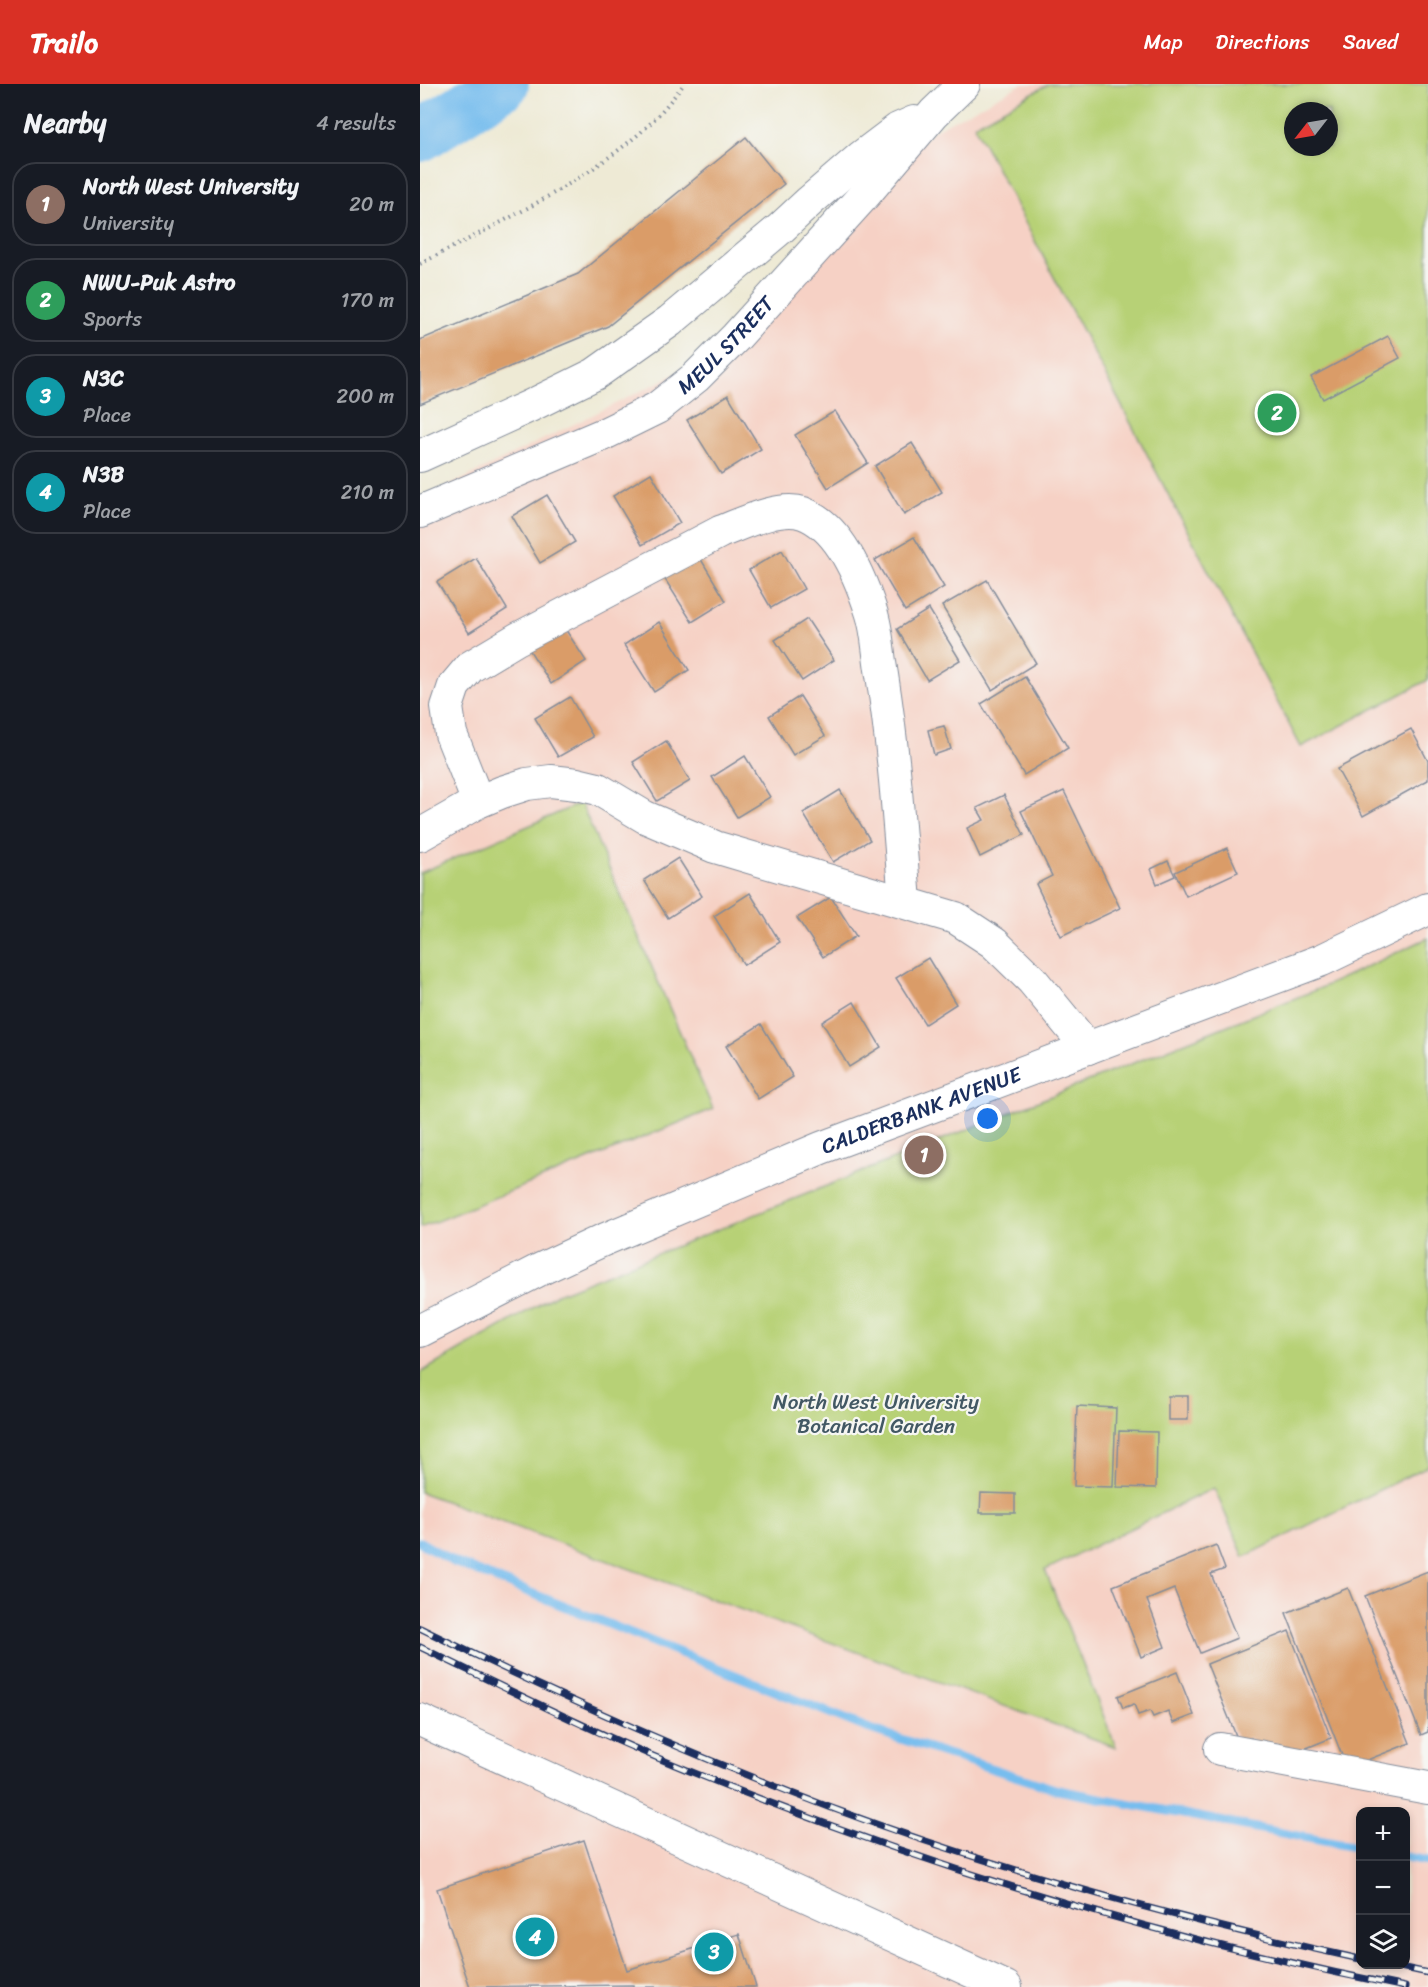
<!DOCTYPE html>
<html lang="en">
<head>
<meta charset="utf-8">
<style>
  :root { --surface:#171b24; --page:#242831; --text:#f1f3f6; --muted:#9ea1a6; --line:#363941; --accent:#d93025 }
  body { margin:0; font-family:Sriracha,sans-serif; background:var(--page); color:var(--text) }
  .controls { position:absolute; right:18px; bottom:18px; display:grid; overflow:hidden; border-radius:12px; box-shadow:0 3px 9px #0003 }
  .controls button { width:54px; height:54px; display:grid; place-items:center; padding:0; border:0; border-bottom:2px solid var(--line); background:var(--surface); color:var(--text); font:30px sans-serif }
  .compass { position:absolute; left:864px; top:18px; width:54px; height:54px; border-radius:50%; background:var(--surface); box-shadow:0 3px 9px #0003; rotate:239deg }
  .you { position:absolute; left:568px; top:1035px; width:21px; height:21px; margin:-15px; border:4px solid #fff; border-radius:50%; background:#1a73e8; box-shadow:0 0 0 9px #1a73e833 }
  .badge { display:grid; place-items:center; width:39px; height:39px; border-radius:50%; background:var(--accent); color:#fff; font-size:20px; font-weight:700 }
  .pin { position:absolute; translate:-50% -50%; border:3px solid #fff; box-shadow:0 2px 6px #0006 }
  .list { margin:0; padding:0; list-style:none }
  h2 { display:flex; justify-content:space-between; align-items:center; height:78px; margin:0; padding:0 24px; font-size:26px }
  h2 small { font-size:20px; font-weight:400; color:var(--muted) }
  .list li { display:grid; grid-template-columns:39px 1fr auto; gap:18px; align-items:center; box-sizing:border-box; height:84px; margin:0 12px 12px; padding:0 12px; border:2px solid var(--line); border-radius:24px }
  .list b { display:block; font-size:22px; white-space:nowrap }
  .list p { margin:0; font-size:20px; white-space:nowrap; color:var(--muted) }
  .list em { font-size:20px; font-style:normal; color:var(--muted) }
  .icon { flex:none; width:33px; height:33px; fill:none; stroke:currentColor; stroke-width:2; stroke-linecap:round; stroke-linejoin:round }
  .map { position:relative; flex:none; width:1008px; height:1903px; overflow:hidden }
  header { display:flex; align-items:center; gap:36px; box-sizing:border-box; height:84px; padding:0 30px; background:var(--accent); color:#fff }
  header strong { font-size:28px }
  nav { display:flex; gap:33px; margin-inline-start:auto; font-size:21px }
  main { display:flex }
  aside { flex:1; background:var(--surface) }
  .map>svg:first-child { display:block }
  .built { fill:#f6d1c5; fill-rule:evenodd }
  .green { fill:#b7d176; stroke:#69806a; stroke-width:1.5; fill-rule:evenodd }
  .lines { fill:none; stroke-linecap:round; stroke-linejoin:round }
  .stream { stroke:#77bdee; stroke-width:9 }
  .river { stroke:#77bdee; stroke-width:52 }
  .building { fill:#da9c68 }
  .minor-casing { stroke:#848c9a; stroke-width:34 }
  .path { stroke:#848c9a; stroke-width:4; stroke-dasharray:1.5 4.5; stroke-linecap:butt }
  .minor { stroke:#fff; stroke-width:32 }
  .rail-casing { stroke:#1b2f5e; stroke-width:7 }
  .rail { stroke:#f6f6f2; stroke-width:4.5; stroke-dasharray:14; stroke-linecap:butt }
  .labels { text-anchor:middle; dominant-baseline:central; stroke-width:4.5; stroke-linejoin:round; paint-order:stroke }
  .street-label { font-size:21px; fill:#1b2f5e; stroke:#f6f6f2 }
  .park-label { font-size:21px; fill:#425864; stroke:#f6f6f2 }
</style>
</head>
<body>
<header>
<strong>Trailo</strong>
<nav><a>Map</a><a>Directions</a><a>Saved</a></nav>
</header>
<main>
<aside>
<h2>Nearby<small>4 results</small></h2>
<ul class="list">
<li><span class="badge" style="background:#8d6e63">1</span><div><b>North West University</b><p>University</p></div><em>20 m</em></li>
<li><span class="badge" style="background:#2e9e5b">2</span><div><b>NWU-Puk Astro</b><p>Sports</p></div><em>170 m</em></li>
<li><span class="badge" style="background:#0f9aa8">3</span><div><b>N3C</b><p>Place</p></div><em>200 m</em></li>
<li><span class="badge" style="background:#0f9aa8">4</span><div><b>N3B</b><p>Place</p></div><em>210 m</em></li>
</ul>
</aside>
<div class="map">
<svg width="1008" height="1903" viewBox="0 0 1008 1903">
  <rect width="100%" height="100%" fill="#f6f6f2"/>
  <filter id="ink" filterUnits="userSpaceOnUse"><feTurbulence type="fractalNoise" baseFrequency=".0167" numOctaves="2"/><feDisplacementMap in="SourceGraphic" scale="12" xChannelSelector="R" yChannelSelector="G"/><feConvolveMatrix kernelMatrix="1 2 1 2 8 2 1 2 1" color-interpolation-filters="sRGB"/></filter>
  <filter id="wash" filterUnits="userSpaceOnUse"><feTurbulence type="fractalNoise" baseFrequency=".008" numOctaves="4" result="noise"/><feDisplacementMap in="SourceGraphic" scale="24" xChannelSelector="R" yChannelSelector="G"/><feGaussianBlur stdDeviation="1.35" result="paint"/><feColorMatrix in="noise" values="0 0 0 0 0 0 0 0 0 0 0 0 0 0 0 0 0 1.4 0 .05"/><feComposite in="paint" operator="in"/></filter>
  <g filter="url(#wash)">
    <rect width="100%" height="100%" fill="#eeead5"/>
    <!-- built -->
    <path class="built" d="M602,0h406v1903h-1008v-1489l15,-5 265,-131 233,-231zM873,27h36v36h-36zM940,1728h46v152h-46z"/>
    <!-- green -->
    <g class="green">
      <path d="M629,0h379v596l-127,67 -327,-622zM873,27h36v36h-36z"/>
      <path d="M161,719l132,306 -293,119v-355z"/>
      <path d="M1008,854v528l-184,91 -30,-69 -169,82 71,177 -696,-255v-119l137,-79 766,-307z"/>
    </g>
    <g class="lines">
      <!-- stream -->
      <g class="stream">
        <path d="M0,1458l34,20 413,166 191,62 302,58"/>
        <path d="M986,1773l22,4"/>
      </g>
      <!-- river -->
      <path class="river" d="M0,52l83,-52"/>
    </g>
    <g id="blocks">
      <!-- building -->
      <g class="building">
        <path d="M326,53l38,47 -176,142 -188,78v-64l158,-66z"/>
        <path d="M968,252l12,22 -77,41 -12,-22z"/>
        <path d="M308,311l33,54 -40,25 -34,-54z"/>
        <path d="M415,327l33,52 -40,25 -33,-53z"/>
        <path d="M492,359l30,49 -38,23 -29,-49z"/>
        <path d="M231,389l29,50 -38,22 -29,-49z"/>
        <path d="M127,411l28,47 -35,21 -28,-47z"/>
        <path d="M494,453l30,50 -39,24 -30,-51z"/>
        <path d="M362,466l22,39 -33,19 -22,-38z"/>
        <path d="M276,467l30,50 -34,21 -31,-49z"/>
        <path d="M56,474l31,51 -38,24 -32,-51z"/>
        <path d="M567,496l49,83 -44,27 -50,-84z"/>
        <path d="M509,525l31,51 -33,20 -30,-51z"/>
        <path d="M387,535l27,41 -32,21 -27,-41z"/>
        <path d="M239,538l30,48 -35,22 -30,-47z"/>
        <path d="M142,540l24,37 -35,23 -24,-38z"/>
        <path d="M605,593l43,71 -44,27 -43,-71z"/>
        <path d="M380,612l25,40 -32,19 -24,-39z"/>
        <path d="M150,613l23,40 -35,20 -23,-39z"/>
        <path d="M524,642l7,23 -17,6 -6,-25z"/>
        <path d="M991,645l17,32v19l-65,36 -26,-47z"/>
        <path d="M246,657l24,40 -33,20 -24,-39z"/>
        <path d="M325,672l25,41 -33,20 -25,-40z"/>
        <path d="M420,706l30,50 -37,22 -30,-49z"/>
        <path d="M644,707l56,117 -59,28 -25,-52 16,-8 -31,-65z"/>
        <path d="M584,711l20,40 -44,22 -13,-29 17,-8 -7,-12z"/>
        <path d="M807,764l11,24 -52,24 -11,-24z"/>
        <path d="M258,774l24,38 -34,22 -24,-38z"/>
        <path d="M748,777l7,15 -18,8 -6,-15z"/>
        <path d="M330,809l30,49 -36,23 -30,-49z"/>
        <path d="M411,813l25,39 -33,21 -26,-39z"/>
        <path d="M508,874l28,46 -31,20 -29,-46z"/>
        <path d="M434,918l27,45 -32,20 -27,-45z"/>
        <path d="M341,940l32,53 -35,22 -32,-53z"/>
        <rect x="748" y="1312" width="20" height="24"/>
        <path d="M657,1322l39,2 -3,79 -39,-1z"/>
        <path d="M699,1347l38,1 -1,56 -39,-1z"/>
        <path d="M561,1409l34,1v19h-35z"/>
        <path d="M796,1461l9,24 -14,5 26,64 -37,15 -26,-64 -27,11 18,47 -24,10 -28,-71z"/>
        <path d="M1008,1487v161l-7,3 -56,-139z"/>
        <path d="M928,1504l62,155 -63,25 -61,-155z"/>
        <path d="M869,1547l42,107 -49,20 -6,-15 -20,8 -5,-13 -12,5 -32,-79z"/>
        <path d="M757,1588l17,43 -21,8 -5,-12 -15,6 -3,-6 -12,4 -4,-11 -11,4 -5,-12z"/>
        <path d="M164,1756l43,130 112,-36 17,53h-123v-2l-163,2 -33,-98z"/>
      </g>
    </g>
  </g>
  <g filter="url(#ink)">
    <use href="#blocks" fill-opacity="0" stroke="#848c9a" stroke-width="1.5"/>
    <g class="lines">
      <defs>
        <g id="minor">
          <path d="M0,372l110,-50 65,-32 75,-53 111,-93 29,-27 51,-44 37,-28 16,-7"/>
          <path id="s1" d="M0,428l184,-78 53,-26 39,-31 40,-40 131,-145 67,-79 30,-29"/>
          <path d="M58,718l-27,-68 -4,-27 7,-21 16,-19 47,-28 203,-107c21,-8 59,-27 83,-19 36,13 57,64 68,98 7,20 7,43 11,64 12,75 17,151 23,227"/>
          <path d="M0,751l58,-33 24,-10 25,-8 24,-3 26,3 21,5 47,28 70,30 241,71 38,25 38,37 56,68"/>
          <path id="s2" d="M0,1247l121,-62 60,-28 220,-93 501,-188 106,-51"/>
          <path d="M0,1636l586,267"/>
          <path d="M800,1665l208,39"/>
        </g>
      </defs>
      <!-- minor casing -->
      <use href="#minor" class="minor-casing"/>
      <!-- path -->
      <path class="path" d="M0,180c73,-38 149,-73 214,-126 19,-15 35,-35 50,-54"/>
      <!-- minor -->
      <use href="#minor" class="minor"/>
      <defs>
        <g id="rail">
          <path d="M0,1544c134,66 270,127 409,179 173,64 352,113 531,152"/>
          <path d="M0,1563c77,37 154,76 233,109 243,101 494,180 752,231"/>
          <path d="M966,1880l42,9"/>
        </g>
      </defs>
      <!-- rail casing -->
      <use href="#rail" class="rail-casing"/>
      <!-- rail -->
      <use href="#rail" class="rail"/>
    </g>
  </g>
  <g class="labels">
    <!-- street labels -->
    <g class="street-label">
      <text stroke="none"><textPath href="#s1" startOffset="352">MEUL STREET</textPath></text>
      <text stroke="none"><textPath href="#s2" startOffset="548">CALDERBANK AVENUE</textPath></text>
    </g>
    <!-- park labels -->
    <g class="park-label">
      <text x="456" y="1318">North West University<tspan x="456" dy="24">Botanical Garden</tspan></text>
    </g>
  </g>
</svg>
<div class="controls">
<button>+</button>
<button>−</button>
<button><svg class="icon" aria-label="layers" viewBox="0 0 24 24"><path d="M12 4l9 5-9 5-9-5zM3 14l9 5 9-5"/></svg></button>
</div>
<svg class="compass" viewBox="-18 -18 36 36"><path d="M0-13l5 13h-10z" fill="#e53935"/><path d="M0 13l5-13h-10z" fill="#9ea1a6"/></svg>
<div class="you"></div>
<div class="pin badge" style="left:504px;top:1071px;background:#8d6e63">1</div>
<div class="pin badge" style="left:857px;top:329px;background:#2e9e5b">2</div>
<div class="pin badge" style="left:294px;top:1868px;background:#0f9aa8">3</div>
<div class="pin badge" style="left:115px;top:1853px;background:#0f9aa8">4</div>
</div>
</main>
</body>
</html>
